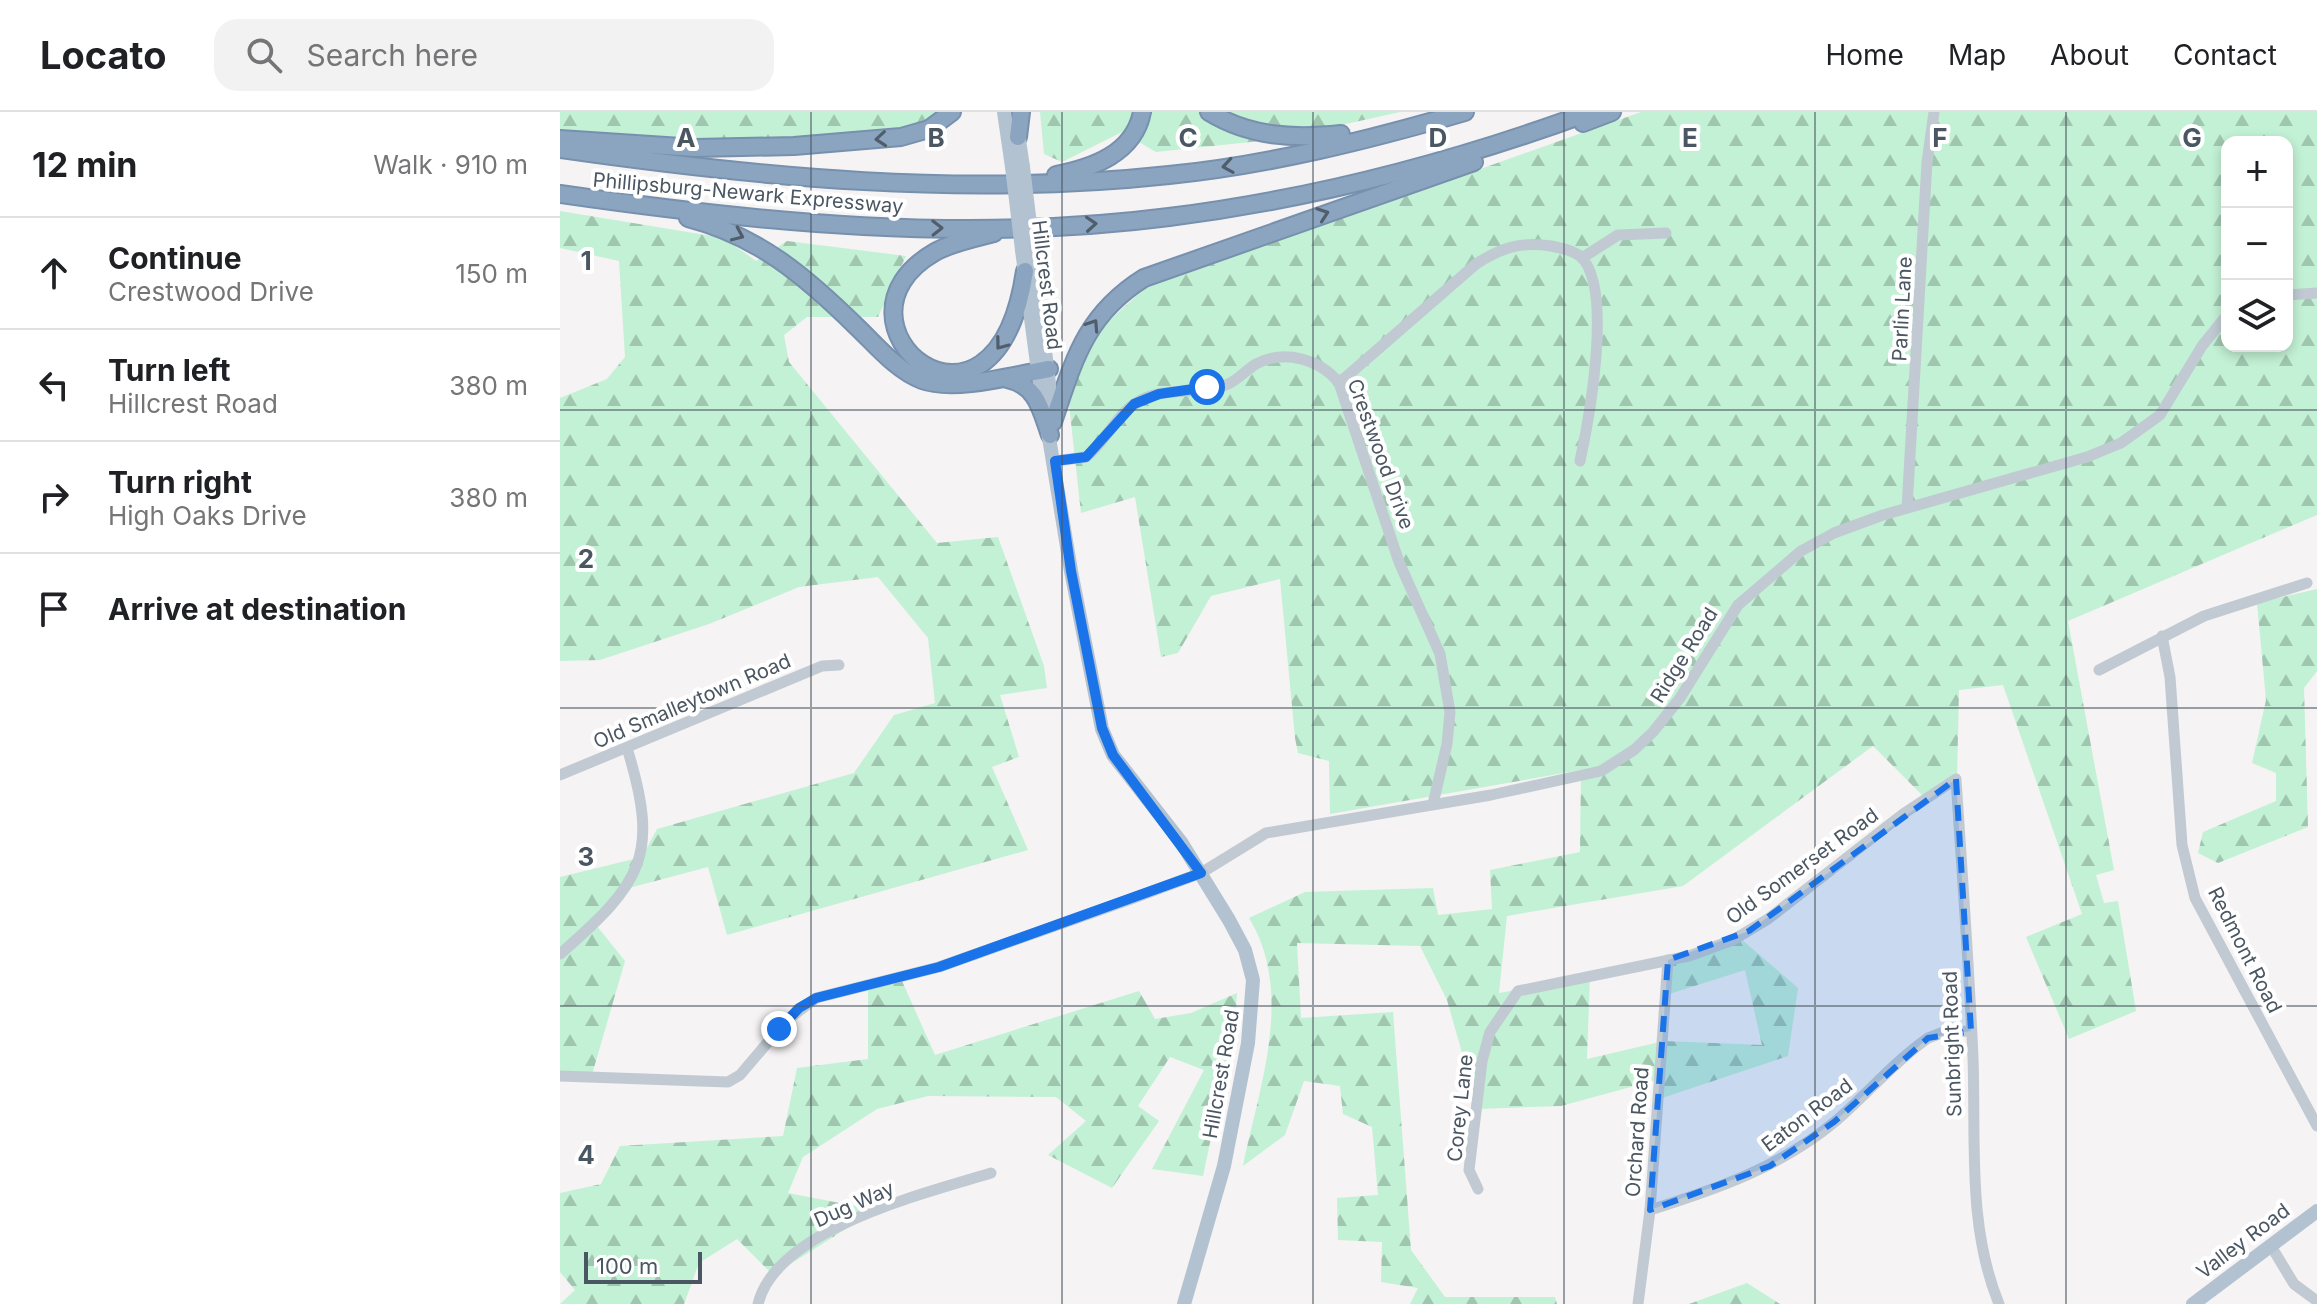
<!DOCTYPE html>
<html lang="en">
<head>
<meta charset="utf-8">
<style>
  :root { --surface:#fff; --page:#f2f2f2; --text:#202124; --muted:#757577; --line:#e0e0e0 }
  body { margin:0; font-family:Inter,sans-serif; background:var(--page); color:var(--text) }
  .controls { position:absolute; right:24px; top:24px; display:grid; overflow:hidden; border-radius:16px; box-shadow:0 4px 12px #0003 }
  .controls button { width:72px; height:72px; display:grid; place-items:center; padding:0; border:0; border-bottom:2px solid var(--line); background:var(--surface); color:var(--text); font:40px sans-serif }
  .scale { position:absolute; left:24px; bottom:20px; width:118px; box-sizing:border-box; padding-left:8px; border:4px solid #4a5661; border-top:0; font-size:22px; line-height:28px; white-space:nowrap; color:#4a5661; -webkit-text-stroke:6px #fff; paint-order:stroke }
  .stop { position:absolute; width:24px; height:24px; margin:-18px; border:6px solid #1a73e8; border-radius:50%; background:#fff }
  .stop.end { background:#1a73e8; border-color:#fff; box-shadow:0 2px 8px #0008 }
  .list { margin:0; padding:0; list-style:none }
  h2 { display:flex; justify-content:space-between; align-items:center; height:104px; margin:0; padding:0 32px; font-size:34px }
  h2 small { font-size:26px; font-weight:400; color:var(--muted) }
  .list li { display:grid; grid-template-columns:52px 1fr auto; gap:24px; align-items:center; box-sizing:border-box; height:112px; padding:0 32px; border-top:2px solid var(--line) }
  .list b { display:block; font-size:30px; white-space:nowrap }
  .list p { margin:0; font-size:26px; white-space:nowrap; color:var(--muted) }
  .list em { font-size:26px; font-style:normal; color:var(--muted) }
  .icon { flex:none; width:44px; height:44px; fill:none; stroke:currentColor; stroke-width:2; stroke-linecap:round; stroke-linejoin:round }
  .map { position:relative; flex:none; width:1757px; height:1192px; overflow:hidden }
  header { display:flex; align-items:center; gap:48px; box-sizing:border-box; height:112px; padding:0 40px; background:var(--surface); border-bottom:2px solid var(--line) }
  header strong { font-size:38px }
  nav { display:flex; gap:44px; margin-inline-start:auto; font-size:28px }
  .search { width:560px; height:72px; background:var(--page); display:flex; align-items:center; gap:20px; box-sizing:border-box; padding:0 28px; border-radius:24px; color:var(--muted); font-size:30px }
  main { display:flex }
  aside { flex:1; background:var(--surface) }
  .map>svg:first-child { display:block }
  .forest { fill:url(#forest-firs); fill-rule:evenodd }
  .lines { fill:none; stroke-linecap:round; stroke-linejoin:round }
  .highway-casing { stroke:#7690ad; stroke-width:20 }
  .minor { stroke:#c1cad2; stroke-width:11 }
  .major { stroke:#b3c2d1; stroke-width:14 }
  .highway { stroke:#8ba5c1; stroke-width:16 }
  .major-bridge { stroke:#b3c2d1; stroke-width:14 }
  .oneway { stroke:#505e6b }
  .route { stroke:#1a73e8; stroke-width:10 }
  .marked { fill:#1a73e8; fill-opacity:0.2; stroke:#1a73e8; stroke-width:6; stroke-dasharray:16 10; stroke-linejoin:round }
  .grid { fill:none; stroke:#4a5661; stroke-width:2; stroke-opacity:0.55 }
  .labels { text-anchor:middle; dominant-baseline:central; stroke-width:8; stroke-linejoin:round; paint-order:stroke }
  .street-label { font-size:20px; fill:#4a5661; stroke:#fff }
  .grid-label { font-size:26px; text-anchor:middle; font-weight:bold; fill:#4a5661; stroke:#fff; stroke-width:8; stroke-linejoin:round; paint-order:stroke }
</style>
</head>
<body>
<header>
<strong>Locato</strong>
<div class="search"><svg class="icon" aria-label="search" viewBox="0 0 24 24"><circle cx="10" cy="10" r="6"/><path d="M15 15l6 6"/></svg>Search here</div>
<nav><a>Home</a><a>Map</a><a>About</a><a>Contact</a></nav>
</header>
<main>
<aside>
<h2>12 min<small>Walk · 910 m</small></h2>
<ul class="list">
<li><svg class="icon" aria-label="ahead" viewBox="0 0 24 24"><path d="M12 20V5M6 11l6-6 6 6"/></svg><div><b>Continue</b><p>Crestwood Drive</p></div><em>150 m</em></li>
<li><svg class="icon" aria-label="left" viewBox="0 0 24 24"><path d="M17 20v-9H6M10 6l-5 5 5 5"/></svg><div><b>Turn left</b><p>Hillcrest Road</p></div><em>380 m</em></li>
<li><svg class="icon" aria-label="right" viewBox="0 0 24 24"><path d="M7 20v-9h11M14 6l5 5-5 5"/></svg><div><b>Turn right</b><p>High Oaks Drive</p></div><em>380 m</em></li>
<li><svg class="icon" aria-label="arrive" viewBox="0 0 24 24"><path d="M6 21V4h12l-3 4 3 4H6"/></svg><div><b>Arrive at destination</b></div></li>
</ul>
</aside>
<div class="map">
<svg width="1757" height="1192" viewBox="0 0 1757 1192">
  <defs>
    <pattern id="forest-firs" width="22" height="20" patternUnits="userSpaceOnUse" patternTransform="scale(2)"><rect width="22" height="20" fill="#c3f1d5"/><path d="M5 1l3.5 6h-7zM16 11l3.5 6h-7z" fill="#a0c6b0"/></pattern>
  </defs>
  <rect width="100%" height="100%" fill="#f5f3f3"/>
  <!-- forest -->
  <g class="forest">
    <path d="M0,0h387l-35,21 -190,13 -162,-17z"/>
    <path d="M480,0h360l-122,27 -122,13 -34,-20 -60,30 -18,-8z"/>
    <path d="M1081,0h676v403l-249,106 46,249 -18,5 8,28 14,-2 18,110 -67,28 -43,-102 56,-23 -79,-229 -44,5 -2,89 -31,20 -53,-53 -190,140 -176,30 -8,77 91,-17 -3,83 77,-18 98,4 -17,-75 -79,25 5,-32 70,-24 57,49 -10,68 -129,43 1,-20 -99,27 -83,3 -31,-109 -27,-54 -123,-3 4,75 92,-6 18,238 34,47h110l2,7h-147l8,-16 -37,-6 1,-40 -44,-2 -1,-42 41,-3 -6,-68 -29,-13 -3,-28 -36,-5 -19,54 -42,31c16,-79 52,-173 6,-248l56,-26 128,-4 5,27 54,-6 -2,-39 90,-18 1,-82 -251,44 -1,-53 -31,-8 -3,-15 -15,-159 -69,17 -33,57 -17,4 -26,-160 -54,16 -14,-127h7l25,-56 46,-42zM1667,30h60v204h-60z"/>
    <path d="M0,99l164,27 32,23 31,-20 119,15 -28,61h-71l-23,18 5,27 148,181 61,-6 46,129 3,22 -47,7 19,62 -27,10 36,83 -301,85 -19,-68 -79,21 -33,37 29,36 -34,117 -31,1v-202l82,-20 15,-28 197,-56 40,-58 41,-12 -7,-65 -50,-61 -79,10 -90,37 -109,36 -40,1v-263l47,-19 18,-22 -6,-96 -59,-13z"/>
    <path d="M1757,477v82l-13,17 4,139 -90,36 -20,-10 5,-21 73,-31v-28l-24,-10 14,-63 -9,-97z"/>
    <path d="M342,869l33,74 204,-64 16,28 36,-6 46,-20 -2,30 -32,153 -51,-7 52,-99 -34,-13 -32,49 21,15 -47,67 -64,-33 38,-34 -30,-24 -128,-1 -51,13 -74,48 -15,36 88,17 -103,65 -36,-36 -38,24 -15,41h-124l15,-14 -15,-18v-79l41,-9 19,-38 163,-10 14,-68 71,-9v-71z"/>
    <path d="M1187,1171l33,21h-91z"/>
  </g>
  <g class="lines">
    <defs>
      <g id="highway">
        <path d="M649,0c41,25 85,27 132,22"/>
        <path d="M1023,11l29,-11"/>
        <path d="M458,25l3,-25"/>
        <path d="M0,27l136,9 98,-2 107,-9 28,-8 23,-17"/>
        <path d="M0,37c203,29 405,48 609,26 100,-10 200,-35 296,-63"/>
        <path d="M496,63c36,-7 78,-21 86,-63"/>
        <path d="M0,82c200,29 407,49 609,23 144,-18 285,-55 421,-105"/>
        <path d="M128,106c70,18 117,58 168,108 19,18 40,44 66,54 32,12 93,-5 127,-11"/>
        <path d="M434,121c-19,5 -41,9 -59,19 -122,70 60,223 90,19"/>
        <path d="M447,267c30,6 34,31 43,56"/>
        <path d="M493,310c21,-62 32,-107 91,-144l330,-116"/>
      </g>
    </defs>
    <!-- highway casing -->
    <use href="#highway" class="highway-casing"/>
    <!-- minor -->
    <g class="minor">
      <path d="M1022,146l36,-23 48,-2"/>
      <path d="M1727,183l30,-2"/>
      <path d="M779,271l137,-119c25,-16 45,-23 75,-18 10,2 21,4 29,10 34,30 9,164 0,205"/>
      <path d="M495,349l31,-4c20,-15 29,-41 50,-54 27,-18 62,-7 90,-18 11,-4 20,-15 30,-21 28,-15 64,-5 83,19l60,179 41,92 10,58 -3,32 -14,60"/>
      <path d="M1347,396l20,-346 7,-50"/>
      <path d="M1602,524l8,41 12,168 13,53 122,228"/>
      <path d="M1539,558l105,-54 103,-33"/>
      <path d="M0,663l262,-109 17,-1"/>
      <path d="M0,842c83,-72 100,-99 67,-206"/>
      <path d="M0,964l168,6 12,-7 46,-54 30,-23 123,-31 192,-68 70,-26 65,-40 225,-38 110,-24 33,-21 19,-18 27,-34 58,-93 63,-54 33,-18 49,-18 204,-58 34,-14 39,-28 42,-69 25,-31"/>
      <path d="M918,1077l-9,-19 13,-109 8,-29 28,-41 171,-35 44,-16 35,-21 135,-105 53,-35c6,93 13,186 17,279 3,83 -6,168 26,246"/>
      <path d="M1090,1098c67,-21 131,-43 187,-90 30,-26 58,-59 91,-82l16,-6 27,-1"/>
      <path d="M1711,1134l23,38 23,17"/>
      <path d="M198,1192c18,-75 168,-111 233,-131"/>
      <path d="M1078,1192l12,-94 18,-250"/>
    </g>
    <!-- major -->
    <g class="major">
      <path d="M444,0l8,55"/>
      <path d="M457,15l6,40"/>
      <path d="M473,137l18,152"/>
      <path d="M462,138l16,121 33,200 31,158 11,26 68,87 48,78 16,30 8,30 -5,63 -24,123 -40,138"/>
      <path d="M1633,1192l124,-93"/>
    </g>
    <!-- highway -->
    <use href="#highway" class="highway"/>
    <!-- major-bridge -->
    <g class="major-bridge">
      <path d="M452,55l10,83"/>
      <path d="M463,55l10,82"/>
    </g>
  </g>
  <!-- one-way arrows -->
  <defs><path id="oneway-chevron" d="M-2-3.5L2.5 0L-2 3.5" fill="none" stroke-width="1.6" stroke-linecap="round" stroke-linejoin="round" transform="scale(2)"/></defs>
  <g class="oneway">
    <use href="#oneway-chevron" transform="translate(321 27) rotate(175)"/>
    <use href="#oneway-chevron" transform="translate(668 54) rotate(171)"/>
    <use href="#oneway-chevron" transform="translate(763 102) rotate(-19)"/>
    <use href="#oneway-chevron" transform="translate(531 112) rotate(-4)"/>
    <use href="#oneway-chevron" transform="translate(377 116) rotate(-1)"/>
    <use href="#oneway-chevron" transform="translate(178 123) rotate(24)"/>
    <use href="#oneway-chevron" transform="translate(533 213) rotate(-57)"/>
    <use href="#oneway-chevron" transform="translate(441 232) rotate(127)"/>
  </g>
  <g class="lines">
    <!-- route -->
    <path class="route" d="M219,917l20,-21 17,-10 123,-31 262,-94 -88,-118 -11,-27 -31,-157 -16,-110 31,-4 48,-53 25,-10 48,-7"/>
  </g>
  <!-- marked area -->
  <path class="marked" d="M1396,667l15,252 -43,7 -94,84 -64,44 -120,44 18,-250 81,-29z"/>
  <!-- grid -->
  <path class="grid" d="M251,0v1192M502,0v1192M753,0v1192M1004,0v1192M1255,0v1192M1506,0v1192M0,298h1757M0,596h1757M0,894h1757"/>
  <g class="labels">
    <!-- street labels -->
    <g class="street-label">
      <text transform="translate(188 81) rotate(5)">Phillipsburg-Newark Expressway</text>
      <text transform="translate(487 173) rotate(83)">Hillcrest Road</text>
      <text transform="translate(1342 197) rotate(-87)">Parlin Lane</text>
      <text transform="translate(821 342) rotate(70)">Crestwood Drive</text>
      <text transform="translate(1124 543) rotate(-58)">Ridge Road</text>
      <text transform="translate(132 589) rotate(-23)">Old Smalleytown Road</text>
      <text transform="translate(1242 754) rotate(-36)">Old Somerset Road</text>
      <text transform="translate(1685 838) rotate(63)">Redmont Road</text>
      <text transform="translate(1392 932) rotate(-92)">Sunbright Road</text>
      <text transform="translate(661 962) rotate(-80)">Hillcrest Road</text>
      <text transform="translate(900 996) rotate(-84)">Corey Lane</text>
      <text transform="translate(1247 1003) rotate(-37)">Eaton Road</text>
      <text transform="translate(1077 1020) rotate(-86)">Orchard Road</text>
      <text transform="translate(294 1092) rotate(-24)">Dug Way</text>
      <text transform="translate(1683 1129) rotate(-37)">Valley Road</text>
    </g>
  </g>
  <g class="grid-label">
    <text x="126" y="35">A</text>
    <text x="376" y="35">B</text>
    <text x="628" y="35">C</text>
    <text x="878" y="35">D</text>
    <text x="1130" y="35">E</text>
    <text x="1380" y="35">F</text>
    <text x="1632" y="35">G</text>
    <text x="26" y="158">1</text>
    <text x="26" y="456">2</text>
    <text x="26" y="754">3</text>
    <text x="26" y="1052">4</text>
  </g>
</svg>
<div class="controls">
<button>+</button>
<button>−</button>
<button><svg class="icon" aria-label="layers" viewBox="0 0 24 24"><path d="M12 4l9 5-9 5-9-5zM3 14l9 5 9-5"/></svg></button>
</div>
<div class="scale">100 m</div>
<div class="stop" style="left:647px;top:275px"></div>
<div class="stop end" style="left:219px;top:917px"></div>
</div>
</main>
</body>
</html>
